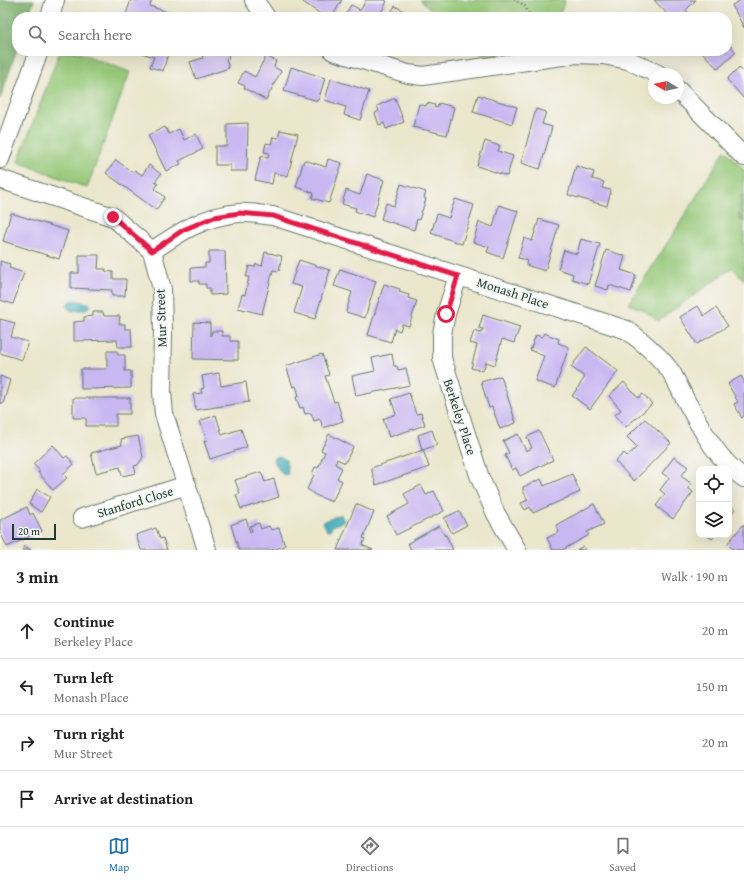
<!DOCTYPE html>
<html lang="en">
<head>
<meta charset="utf-8">
<style>
  :root { --surface:#fff; --page:#f6f6f6; --text:#222; --muted:#767676; --line:#e0e0e0; --accent:#1f6fb2 }
  body { margin:0; font-family:"Gentium Book Plus",serif; background:var(--page); color:var(--text) }
  .controls { position:absolute; right:12px; bottom:12px; display:grid; overflow:hidden; border-radius:8px; box-shadow:0 4px 16px #0002 }
  .controls button { width:36px; height:36px; display:grid; place-items:center; padding:0; border:0; border-bottom:1px solid var(--line); background:var(--surface); color:var(--text); font:20px sans-serif }
  .compass { position:absolute; left:648px; top:68px; width:36px; height:36px; border-radius:50%; background:var(--surface); box-shadow:0 4px 16px #0002; rotate:279deg }
  .scale { position:absolute; left:12px; bottom:10px; width:44px; box-sizing:border-box; padding-left:4px; border:2px solid #1f3d34; border-top:0; font-size:11px; line-height:14px; white-space:nowrap; color:#1f3d34; -webkit-text-stroke:3px #f6f6f2; paint-order:stroke }
  .stop { position:absolute; width:12px; height:12px; margin:-9px; border:3px solid #e11d48; border-radius:50%; background:#fff }
  .stop.end { background:#e11d48; border-color:#fff; box-shadow:0 1px 4px #0008 }
  .list { margin:0; padding:0; list-style:none }
  h2 { display:flex; justify-content:space-between; align-items:center; height:52px; margin:0; padding:0 16px; font-size:17px }
  h2 small { font-size:13px; font-weight:400; color:var(--muted) }
  .list li { display:grid; grid-template-columns:26px 1fr auto; gap:12px; align-items:center; box-sizing:border-box; height:56px; padding:0 16px; border-top:1px solid var(--line) }
  .list b { display:block; font-size:15px; white-space:nowrap }
  .list p { margin:0; font-size:13px; white-space:nowrap; color:var(--muted) }
  .list em { font-size:13px; font-style:normal; color:var(--muted) }
  .icon { flex:none; width:22px; height:22px; fill:none; stroke:currentColor; stroke-width:2; stroke-linecap:round; stroke-linejoin:round }
  .map { position:relative; flex:none; width:744px; height:550px; overflow:hidden }
  .search { position:absolute; background:var(--surface); box-shadow:0 4px 16px #0002; left:12px; right:12px; top:12px; height:44px; display:flex; align-items:center; gap:10px; box-sizing:border-box; padding:0 14px; border-radius:16px; color:var(--muted); font-size:15px }
  .sheet { height:276px; background:var(--surface) }
  nav { display:flex; justify-content:space-around; align-items:center; box-sizing:border-box; height:56px; border-top:1px solid var(--line); background:var(--surface); font-size:11px; color:var(--muted) }
  nav a { display:grid; justify-items:center; gap:2px }
  nav .on { color:var(--accent) }
  .map>svg:first-child { display:block }
  .green { fill:#95c777; stroke:#5a8256 }
  .forest { fill:#78ac68; stroke:#4c744e }
  .water { fill:#3baaba; stroke:#2d7477 }
  .building { fill:#c9b7f2 }
  .lines { fill:none; stroke-linecap:round; stroke-linejoin:round }
  .minor-casing { stroke:#66786a; stroke-width:20 }
  .path { stroke:#66786a; stroke-width:2.5; stroke-dasharray:1 3; stroke-linecap:butt }
  .minor { stroke:#fff; stroke-width:18 }
  .route { stroke:#e11d48; stroke-width:5 }
  .labels { text-anchor:middle; dominant-baseline:central; stroke-width:4; stroke-linejoin:round; paint-order:stroke }
  .street-label { font-size:13px; fill:#1f3d34; stroke:#f6f6f2 }
</style>
</head>
<body>
<div class="map">
<svg width="744" height="550" viewBox="0 0 744 550">
  <rect width="100%" height="100%" fill="#f6f6f2"/>
  <filter id="ink" filterUnits="userSpaceOnUse"><feTurbulence type="fractalNoise" baseFrequency=".025" numOctaves="2"/><feDisplacementMap in="SourceGraphic" scale="8" xChannelSelector="R" yChannelSelector="G"/><feConvolveMatrix kernelMatrix="1 2 1 2 8 2 1 2 1" color-interpolation-filters="sRGB"/></filter>
  <filter id="wash" filterUnits="userSpaceOnUse"><feTurbulence type="fractalNoise" baseFrequency=".012" numOctaves="4" result="noise"/><feDisplacementMap in="SourceGraphic" scale="16" xChannelSelector="R" yChannelSelector="G"/><feGaussianBlur stdDeviation="0.9" result="paint"/><feColorMatrix in="noise" values="0 0 0 0 0 0 0 0 0 0 0 0 0 0 0 0 0 1.4 0 .05"/><feComposite in="paint" operator="in"/></filter>
  <g filter="url(#wash)">
    <rect width="100%" height="100%" fill="#ebe7cd"/>
    <!-- green -->
    <g class="green">
      <path d="M420,0h145l-6,17h-119z"/>
      <path d="M60,51h15l55,21 -43,116 -69,-26z"/>
      <path d="M479,51h81l-64,7 -7,-1z"/>
      <path d="M725,150l19,20v24l-3,1 -2,23 5,4v58l-12,-12 -74,53 -16,-12 -14,-5 47,-73z"/>
    </g>
    <!-- forest -->
    <g class="forest">
      <path d="M0,0h34l-6,17h-11v32l-17,50z"/>
      <path d="M744,194v28l-5,-4 2,-23z"/>
    </g>
    <!-- water -->
    <g class="water">
      <path d="M74,300l15,3 2,3c-8,6 -11,3 -19,5l-2,-1 -3,-4 1,-3z"/>
      <path d="M279,456l7,4 2,14 -3,1 -3,-1 -9,-14 1,-2z"/>
      <path d="M341,514l3,7 -13,6v2l-4,2 -4,-9z"/>
    </g>
    <g id="blocks">
      <!-- building -->
      <g class="building">
        <path d="M131,0h21l-2,6 20,7 -2,4h-43z"/>
        <path d="M304,0h38l-10,17h-5l-8,-4 -16,-11z"/>
        <path d="M366,0h18l3,1 -8,16h-35l7,-12 8,4 -1,1 2,1z"/>
        <path d="M654,0h42l-10,10 7,7h-23z"/>
        <path d="M741,0h3v28l-12,-23z"/>
        <path d="M395,6l9,5 -2,2 6,4h-20z"/>
        <path d="M727,42l9,10 -18,17 -17,-18h26z"/>
        <path d="M136,51h33l-6,20 -13,-4 4,-10z"/>
        <path d="M201,51h26l2,7 -3,1 3,9 -33,11 -6,-17 13,-4z"/>
        <path d="M266,56l10,5 -2,6 7,4 -15,29 -22,-12 1,-2 -7,-3 6,-12 11,6z"/>
        <path d="M291,67l34,11 -7,23 -34,-10z"/>
        <path d="M739,67l5,6v26l-17,-20z"/>
        <path d="M331,79l38,12 -9,29 -16,-5 2,-8 -21,-7z"/>
        <path d="M478,95l39,12 -5,17 -39,-12z"/>
        <path d="M395,98l9,24 -18,7 -2,-6 -5,2 -4,-12 4,-2 -2,-5z"/>
        <path d="M427,103l8,2 -1,2 3,1 2,-5 15,4 -7,28 -34,-8 6,-23 7,2z"/>
        <path d="M536,109l10,3 -4,12 10,3 -12,42 -19,-6z"/>
        <path d="M248,123l-1,48h-17v-6h-15v-19h12v-22z"/>
        <path d="M165,127l4,7 10,-5 5,11 12,-6 7,15 -24,12 2,3 -15,7 -18,-36z"/>
        <path d="M280,130l18,4 -10,42 -14,-3 -2,11 -17,-4 6,-24 7,2 1,-5 -5,-1 2,-9 5,1 2,-7 5,1z"/>
        <path d="M485,141l15,5 -2,5 15,5 -6,20 -30,-10z"/>
        <path d="M328,159l14,4 -13,40 -17,-5 2,-5 -18,-6 8,-27 22,7z"/>
        <path d="M116,160l17,13 2,-3 7,5 7,-10 12,9 -6,8 3,2 -3,5 10,8 -9,13 -50,-37z"/>
        <path d="M576,166l18,6 -2,7 12,3 -2,6 9,2 -4,16 -39,-11z"/>
        <path d="M367,174l17,6 -11,37 -18,-6 1,-3 -14,-4 4,-14 14,5z"/>
        <path d="M401,184l25,8 -2,6 2,1 -7,21 -2,-1 -3,11 -33,-11 5,-16 8,3z"/>
        <path d="M455,199l19,6 -12,39 -31,-11 6,-19 12,4z"/>
        <path d="M499,205l19,6 -15,47 -16,-6 2,-5 -16,-5 6,-20 14,5z"/>
        <path d="M11,213l57,18 -9,28 -56,-18z"/>
        <path d="M539,219l20,6 -14,46 -19,-6 1,-5 -9,-2 6,-20 8,3z"/>
        <path d="M581,239l19,5 -12,40 -16,-5 1,-5 -15,-5 6,-19 13,4z"/>
        <path d="M606,250l19,6 -4,14 15,5 -5,17 -22,-7 -1,5 -13,-4z"/>
        <path d="M209,251h16l1,43 -16,1v-7h-4v-4h-7v-3h-8v-13l14,-1v-4h4z"/>
        <path d="M265,252l17,4 -3,15 -6,-1 -11,44 -24,-6 4,-14 3,1 4,-18h-3l3,-11 6,1 1,-3 6,2z"/>
        <path d="M79,255h20l-1,14h8l-1,2 8,1v7h13l-1,17h-13v-6l-41,-2v-15h8z"/>
        <path d="M299,260l31,10 -15,49 -21,-6 8,-26 -11,-3z"/>
        <path d="M0,261l10,3 -1,4 15,5 -11,31 -13,-4z"/>
        <path d="M340,269l36,12 -11,37 -19,-6 6,-20 -18,-6z"/>
        <path d="M384,284l16,5 -1,3 10,3 -1,3 9,3 -8,25 -7,-2 -2,7 -5,-2 -4,13 -23,-7z"/>
        <path d="M698,306l6,10 12,-8 12,18 -31,18 -17,-27z"/>
        <path d="M93,312h10l1,4h16l-1,8h6v5h6l1,18h-14l-1,-7 -43,1v-19l10,-1v-4l9,-1z"/>
        <path d="M483,315l37,12 -6,16 -12,-4 -7,26 -9,-3 -3,9 -12,-3 6,-23 -7,-2 4,-12 7,2 2,-4 -4,-1z"/>
        <path d="M0,319l15,4 -4,14 17,5 -6,18 -22,-7z"/>
        <path d="M194,322l16,1v13l1,-1 1,-4h10v5h8v5h8v19l-45,-1z"/>
        <path d="M544,333l15,6 -1,4 11,4 -14,41 -20,-7 9,-25 -14,-6 6,-15 6,2z"/>
        <path d="M586,347l32,24 -28,38 -18,-13 13,-19 -14,-10z"/>
        <path d="M107,351h10l1,4h7v16h6v17l-50,1v-20h26z"/>
        <path d="M322,354l7,21 -4,1 9,26 3,-1 6,20 -20,7 -3,-9 -6,2 -3,-8 -6,1 -2,-7 -3,1 -4,-11 3,-1 -3,-10 -3,1 -7,-21z"/>
        <path d="M392,354l2,12h3l1,4 8,-2 4,17 -54,11 -4,-20 23,-5 -3,-13z"/>
        <path d="M219,373l2,13 25,-4 3,20 -53,8 -3,-16 9,-1 -1,-4 3,-1 -2,-12z"/>
        <path d="M0,376l10,4 -7,24 -3,-1z"/>
        <path d="M501,376l15,47 -16,6 -8,-22 -3,1 -8,-26z"/>
        <path d="M741,376l3,5v35l-2,2 -8,-14 4,-2 -10,-18z"/>
        <path d="M624,382l14,16 5,-4 9,10 -26,23 -11,-12 6,-5 -12,-14z"/>
        <path d="M409,393l7,21 5,-1 4,12 -36,12 -6,-18 13,-5 -5,-15z"/>
        <path d="M73,398h57v16h-14v12h-30v-8h-13z"/>
        <path d="M216,415l6,20 19,-6 6,18 -37,12 -6,-18 3,-1 -7,-19z"/>
        <path d="M645,419l26,24 -37,38 -19,-20 9,-8 3,3 10,-9 -10,-10z"/>
        <path d="M432,430l5,15 -15,5 -4,-15z"/>
        <path d="M539,431l14,29 -33,16 -4,-8 -4,2 -7,-15 4,-2 -6,-12 15,-7 8,17 6,-3 -5,-11z"/>
        <path d="M329,434l24,13 -8,16 -8,-4 -2,5 7,4 -5,10 5,3 -10,21 -19,-8v-1l-6,-4 7,-14 -2,-1 3,-7 3,1 7,-16 -4,-2z"/>
        <path d="M138,436l5,21 -5,8 -4,1 2,7 -14,3 -2,-9 -24,6 -5,-20 31,-8 -1,-6z"/>
        <path d="M53,445l11,13 3,-2 7,8 -11,10 4,4 -14,12 -15,-18 2,-1 -7,-7z"/>
        <path d="M423,450l6,17 -53,18 -5,-17z"/>
        <path d="M674,457l14,10 -7,9 11,8 -4,4 5,4 -20,27 -17,-13 9,-12 -5,-4 9,-12 -7,-5z"/>
        <path d="M261,472l4,10 9,-3 5,18 -38,12 -5,-14 4,-1 -5,-14z"/>
        <path d="M572,474l8,18 -47,21 -3,-6 -5,3 -4,-7 7,-3 -5,-9v-4l18,-8 3,7z"/>
        <path d="M421,485l5,10 8,-4 10,20 -48,24 -9,-19 22,-12 -5,-10z"/>
        <path d="M37,489l13,8 -9,15 -12,-8z"/>
        <path d="M356,504l18,8 -11,26 2,1 -3,6 11,5h-36z"/>
        <path d="M594,504l10,20 -17,8 2,3 -27,15h-9l-6,-12 12,-6 -3,-7z"/>
        <path d="M729,505l6,4 -6,8z"/>
        <path d="M27,507l3,8 3,-2 9,18 -35,16 -7,-15v-12z"/>
        <path d="M459,511l8,14 -15,8 -8,-15z"/>
        <path d="M246,519l4,13 2,-1 -2,-5 9,-3 2,6 8,-3 2,4 8,-2 6,18 -13,4h-33l-8,-25z"/>
        <path d="M744,524v26h-10l-7,-6z"/>
        <path d="M439,526l6,10 1,-1 7,15h-42l-3,-7z"/>
        <path d="M156,528l4,11 3,-1 4,12h-26l-5,-15z"/>
        <path d="M706,535h9l-3,4z"/>
        <path d="M24,546l7,4h-9z"/>
        <path d="M583,546l3,4h-9z"/>
      </g>
    </g>
  </g>
  <g filter="url(#ink)">
    <use href="#blocks" fill-opacity="0" stroke="#66786a" stroke-width="1"/>
    <g class="lines">
      <defs>
        <g id="minor">
          <path d="M254,0l12,17"/>
          <path d="M50,17l5,-17"/>
          <path d="M333,51l75,23 15,2 153,-22 27,1 25,5 30,14"/>
          <path d="M678,90l66,67"/>
          <path d="M0,159l39,-108"/>
          <path d="M0,179l113,38 39,34 10,38 1,42 -1,61 2,22 43,136"/>
          <path d="M152,251c28,-19 52,-35 87,-38 10,-1 23,2 34,3l354,114c16,12 32,25 44,42 5,8 9,17 13,25 16,29 32,62 60,81"/>
          <path d="M458,276l-12,38 -4,20v24l38,120 16,36 21,36"/>
          <path d="M82,518l105,-33"/>
        </g>
      </defs>
      <!-- minor casing -->
      <use href="#minor" class="minor-casing"/>
      <!-- path -->
      <path class="path" d="M514,0l10,5 7,12"/>
      <!-- minor -->
      <use href="#minor" class="minor"/>
    </g>
  </g>
  <g class="lines" filter="url(#ink)">
    <!-- route -->
    <path class="route" d="M113,217l39,34 31,-21 31,-13 26,-4 33,3 185,60 -12,38"/>
  </g>
  <g class="labels">
    <!-- street labels -->
    <g class="street-label">
      <text transform="translate(513 293) rotate(18)">Monash Place</text>
      <text transform="translate(161 318) rotate(-92)">Mur Street</text>
      <text transform="translate(460 417) rotate(72)">Berkeley Place</text>
      <text transform="translate(135 502) rotate(-17)">Stanford Close</text>
    </g>
  </g>
</svg>
<div class="controls">
<button><svg class="icon" aria-label="locate" viewBox="0 0 24 24"><circle cx="12" cy="12" r="6"/><path d="M12 2v4M12 18v4M2 12h4M18 12h4"/></svg></button>
<button><svg class="icon" aria-label="layers" viewBox="0 0 24 24"><path d="M12 4l9 5-9 5-9-5zM3 14l9 5 9-5"/></svg></button>
</div>
<svg class="compass" viewBox="-18 -18 36 36"><path d="M0-13l5 13h-10z" fill="#e53935"/><path d="M0 13l5-13h-10z" fill="#767676"/></svg>
<div class="scale">20 m</div>
<div class="stop" style="left:446px;top:314px"></div>
<div class="stop end" style="left:113px;top:217px"></div>
<div class="search"><svg class="icon" aria-label="search" viewBox="0 0 24 24"><circle cx="10" cy="10" r="6"/><path d="M15 15l6 6"/></svg>Search here</div>
</div>
<section class="sheet">
<h2>3 min<small>Walk · 190 m</small></h2>
<ul class="list">
<li><svg class="icon" aria-label="ahead" viewBox="0 0 24 24"><path d="M12 20V5M6 11l6-6 6 6"/></svg><div><b>Continue</b><p>Berkeley Place</p></div><em>20 m</em></li>
<li><svg class="icon" aria-label="left" viewBox="0 0 24 24"><path d="M17 20v-9H6M10 6l-5 5 5 5"/></svg><div><b>Turn left</b><p>Monash Place</p></div><em>150 m</em></li>
<li><svg class="icon" aria-label="right" viewBox="0 0 24 24"><path d="M7 20v-9h11M14 6l5 5-5 5"/></svg><div><b>Turn right</b><p>Mur Street</p></div><em>20 m</em></li>
<li><svg class="icon" aria-label="arrive" viewBox="0 0 24 24"><path d="M6 21V4h12l-3 4 3 4H6"/></svg><div><b>Arrive at destination</b></div></li>
</ul>
</section>
<nav>
<a class="on"><svg class="icon" aria-label="map" viewBox="0 0 24 24"><path d="M3 6l6-2 6 2 6-2v14l-6 2-6-2-6 2zM9 4v14M15 6v14"/></svg>Map</a>
<a><svg class="icon" aria-label="directions" viewBox="0 0 24 24"><path d="M12 3l9 9-9 9-9-9zM9 14v-3h6M13 9l2 2-2 2"/></svg>Directions</a>
<a><svg class="icon" aria-label="saved" viewBox="0 0 24 24"><path d="M7 4h10v16l-5-4-5 4z"/></svg>Saved</a>
</nav>
</body>
</html>
